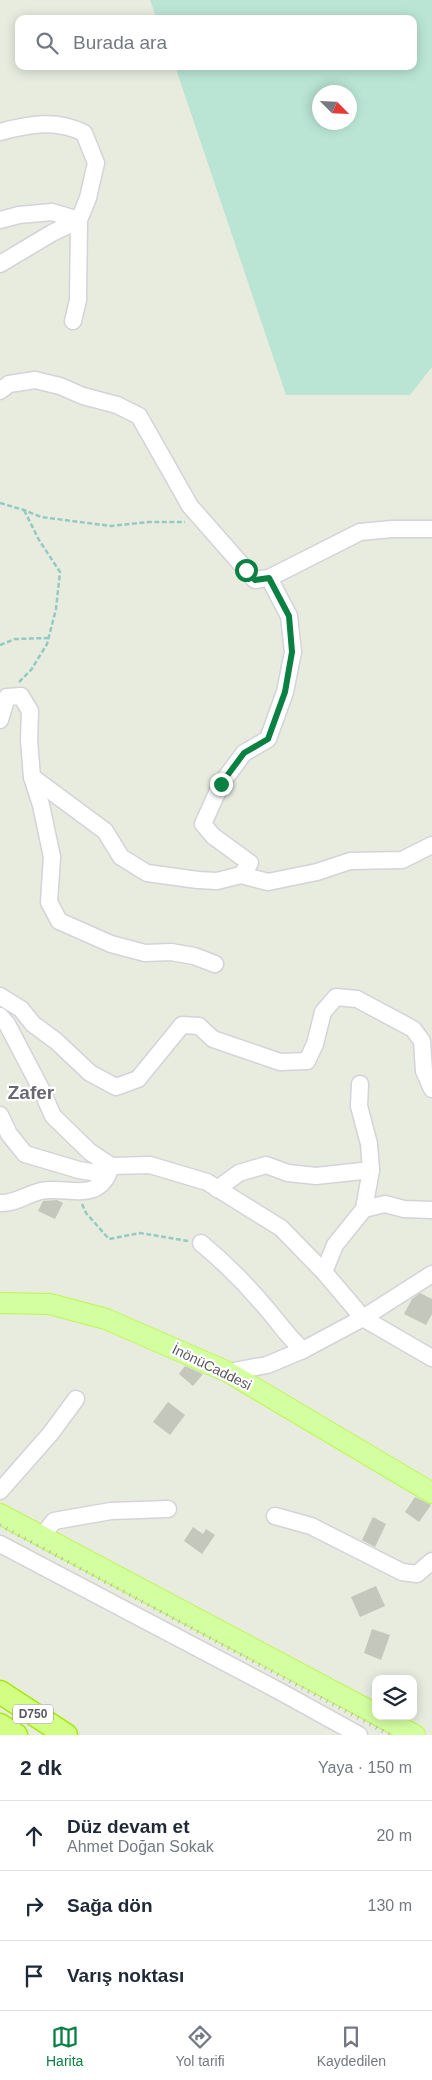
<!DOCTYPE html>
<html lang="tr">
<head>
<meta charset="utf-8">
<style>
  :root { --surface:#fff; --page:#f2f2f3; --text:#1f2937; --muted:#747a83; --line:#e0e1e3; --accent:#0b8043 }
  body { margin:0; font-family:Helvetica,sans-serif; background:var(--page); color:var(--text) }
  .controls { position:absolute; right:15px; bottom:15px; display:grid; overflow:hidden; border-radius:10px; box-shadow:0 2px 12px #0003 }
  .controls button { width:45px; height:45px; display:grid; place-items:center; padding:0; border:0; border-bottom:1px solid var(--line); background:var(--surface); color:var(--text); font:25px sans-serif }
  .compass { position:absolute; left:312px; top:85px; width:45px; height:45px; border-radius:50%; background:var(--surface); box-shadow:0 2px 12px #0003; rotate:114deg }
  .stop { position:absolute; width:15px; height:15px; margin:-11px; border:4px solid #0b8043; border-radius:50%; background:#fff }
  .stop.end { background:#0b8043; border-color:#fff; box-shadow:0 1px 5px #0008 }
  .list { margin:0; padding:0; list-style:none }
  h2 { display:flex; justify-content:space-between; align-items:center; height:65px; margin:0; padding:0 20px; font-size:21px }
  h2 small { font-size:16px; font-weight:400; color:var(--muted) }
  .list li { display:grid; grid-template-columns:32px 1fr auto; gap:15px; align-items:center; box-sizing:border-box; height:70px; padding:0 20px; border-top:1px solid var(--line) }
  .list b { display:block; font-size:19px; white-space:nowrap }
  .list p { margin:0; font-size:16px; white-space:nowrap; color:var(--muted) }
  .list em { font-size:16px; font-style:normal; color:var(--muted) }
  .icon { flex:none; width:28px; height:28px; fill:none; stroke:currentColor; stroke-width:2; stroke-linecap:round; stroke-linejoin:round }
  .map { position:relative; flex:none; width:432px; height:1735px; overflow:hidden }
  .search { position:absolute; background:var(--surface); box-shadow:0 2px 12px #0003; left:15px; right:15px; top:15px; height:55px; display:flex; align-items:center; gap:12px; box-sizing:border-box; padding:0 18px; border-radius:10px; color:var(--muted); font-size:19px }
  .sheet { height:275px; background:var(--surface) }
  nav { display:flex; justify-content:space-around; align-items:center; box-sizing:border-box; height:70px; border-top:1px solid var(--line); background:var(--surface); font-size:14px; color:var(--muted) }
  nav a { display:grid; justify-items:center; gap:2px }
  nav .on { color:var(--accent) }
  .map>svg:first-child { display:block }
  .green { fill:#bae5d5; fill-rule:evenodd }
  .building { fill:#c4c7bc }
  .lines { fill:none; stroke-linecap:round; stroke-linejoin:round }
  .minor-casing { stroke:#d5d2da; stroke-width:19 }
  .major-casing { stroke:#bdf64e; stroke-width:22 }
  .highway-casing { stroke:#a3eb00; stroke-width:25 }
  .path { stroke:#95c9c4; stroke-width:2.5; stroke-dasharray:5 2.5; stroke-linecap:butt }
  .minor { stroke:#fff; stroke-width:16 }
  .major { stroke:#d4ffa1; stroke-width:20 }
  .highway { stroke:#d2ff83; stroke-width:22 }
  .rail { stroke:#b6b5b6; stroke-width:4; stroke-dasharray:1 6; stroke-linecap:butt }
  .route { stroke:#0b8043; stroke-width:6 }
  .labels { text-anchor:middle; dominant-baseline:central; stroke-width:4.5; stroke-linejoin:round; paint-order:stroke }
  .shield { fill:#fff; stroke:#8c8a90; stroke-width:1 }
  .shield-label { font-size:12px; font-weight:bold; fill:#5a5861 }
  .street-label { font-size:14px; fill:#5a5861; stroke:#fff }
  .district-label { font-size:19px; font-weight:bold; fill:#6a6973; stroke:#fff }
</style>
</head>
<body>
<div class="map">
<svg width="432" height="1735" viewBox="0 0 432 1735">
  <rect width="100%" height="100%" fill="#e7ecdf"/>
  <!-- green -->
  <path class="green" d="M150,0h282v367l-22,28h-124l-111,-329h238v-47h-256zM320,92h30v30h-30z"/>
  <!-- building -->
  <g class="building">
    <path d="M57,1200l6,3 -8,16 -17,-8 5,-10z"/>
    <path d="M420,1293l12,6v15l-6,11 -22,-11 8,-15z"/>
    <path d="M185,1366l18,8 -10,12 -14,-12z"/>
    <path d="M168,1402l17,13 -15,20 -17,-13z"/>
    <path d="M415,1497l16,8 -12,17 -14,-10z"/>
    <path d="M373,1517l13,7 -11,23 -13,-7z"/>
    <path d="M193,1527l10,7 3,-5 9,6 -13,19 -18,-13z"/>
    <path d="M376,1586l9,20 -25,11 -9,-20z"/>
    <path d="M372,1629l18,6 -9,25 -17,-7z"/>
  </g>
  <g class="lines">
    <defs>
      <g id="minor">
        <path d="M0,132c29,-8 57,-13 84,1l12,30 -8,35 -9,22 -27,13 -52,31"/>
        <path d="M0,220l19,-5 33,-3 27,8 -1,80 -5,21"/>
        <path d="M0,391l9,-7 26,-4 25,6 23,10 34,9 22,11 51,90 65,74 14,-2 91,-46 32,-3h40"/>
        <path d="M0,720l7,-23 14,-1 9,15 -1,29 3,37 9,28 11,52 -3,45 10,19 52,23 34,9 26,-1 23,4 21,8"/>
        <path d="M32,777l73,54 16,26 26,16 51,7 19,1 24,-6 9,-12 -37,-27 -10,-12 18,-40 23,-31 24,-14 17,-47 8,-40 -4,-36 -20,-38"/>
        <path d="M241,875l27,7 49,-10 33,-11 52,-1 30,-15"/>
        <path d="M0,996l21,13 12,15 23,17 34,32 26,14 22,-8 44,-54 17,1 14,13 67,23 27,-1 8,-17 8,-32 13,-15 21,2 56,30 9,12 2,30 8,18"/>
        <path d="M0,1016l7,8 34,65 12,27 37,36 21,14 39,-1 57,17 74,46 43,44 39,46 69,40"/>
        <path d="M360,1084l-1,22 10,38 2,26"/>
        <path d="M0,1115l9,19 16,20 54,16 18,3 14,-7c-11,40 -45,19 -70,25 -14,3 -26,13 -41,12"/>
        <path d="M217,1189l22,-16 27,-8 22,8 28,3 55,-6 -7,39 -29,36 -11,27"/>
        <path d="M364,1209l21,-5 19,5 28,1"/>
        <path d="M201,1243c24,20 46,42 66,66 13,15 21,28 36,41"/>
        <path d="M228,1372l39,-7 36,-15 60,-32 69,-44"/>
        <path d="M0,1491l51,-58 25,-34"/>
        <path d="M275,1516l36,10 91,46 15,2 15,-13"/>
        <path d="M42,1536l12,-15 57,-10 57,-2"/>
        <path d="M0,1544l281,148 78,43"/>
      </g>
      <g id="major">
        <path d="M0,1303l50,1 56,15 122,53 204,121"/>
        <path d="M0,1514l376,200"/>
        <path d="M379,1716l36,19"/>
      </g>
      <g id="highway">
        <path d="M0,1692l66,43"/>
        <path d="M0,1725l16,10"/>
      </g>
    </defs>
    <!-- minor casing -->
    <use href="#minor" class="minor-casing"/>
    <!-- major casing -->
    <use href="#major" class="major-casing"/>
    <!-- highway casing -->
    <use href="#highway" class="highway-casing"/>
    <!-- path -->
    <g class="path">
      <path d="M0,503l24,7 17,7 70,9 38,-4h36"/>
      <path d="M0,645l15,-6 34,-1"/>
      <path d="M19,682l12,-12 16,-26 9,-35 4,-37 -21,-32 -15,-30"/>
      <path d="M82,1204l4,9 23,26 31,-6 48,8"/>
    </g>
    <!-- minor -->
    <use href="#minor" class="minor"/>
    <!-- major -->
    <use href="#major" class="major"/>
    <!-- highway -->
    <use href="#highway" class="highway"/>
    <!-- rail -->
    <path class="rail" d="M0,1525l390,210"/>
  </g>
  <g class="lines">
    <!-- route -->
    <path class="route" d="M221,784l23,-31 24,-14 17,-47 7,-40 -3,-36 -20,-38 -14,2 -9,-10"/>
  </g>
  <g class="labels">
    <!-- shield labels -->
    <rect class="shield" x="13" y="1704.5" width="40" height="19" rx="4"/>
    <g class="shield-label">
      <text x="33" y="1714">D750</text>
    </g>
    <!-- street labels -->
    <g class="street-label">
      <text transform="translate(212 1367) rotate(26)">İnönüCaddesi</text>
    </g>
    <!-- district labels -->
    <g class="district-label">
      <text x="31" y="1092">Zafer</text>
    </g>
  </g>
</svg>
<div class="controls">
<button><svg class="icon" aria-label="layers" viewBox="0 0 24 24"><path d="M12 4l9 5-9 5-9-5zM3 14l9 5 9-5"/></svg></button>
</div>
<svg class="compass" viewBox="-18 -18 36 36"><path d="M0-13l5 13h-10z" fill="#e53935"/><path d="M0 13l5-13h-10z" fill="#747a83"/></svg>
<div class="stop" style="left:246px;top:570px"></div>
<div class="stop end" style="left:221px;top:784px"></div>
<div class="search"><svg class="icon" aria-label="search" viewBox="0 0 24 24"><circle cx="10" cy="10" r="6"/><path d="M15 15l6 6"/></svg>Burada ara</div>
</div>
<section class="sheet">
<h2>2 dk<small>Yaya · 150 m</small></h2>
<ul class="list">
<li><svg class="icon" aria-label="ahead" viewBox="0 0 24 24"><path d="M12 20V5M6 11l6-6 6 6"/></svg><div><b>Düz devam et</b><p>Ahmet Doğan Sokak</p></div><em>20 m</em></li>
<li><svg class="icon" aria-label="right" viewBox="0 0 24 24"><path d="M7 20v-9h11M14 6l5 5-5 5"/></svg><div><b>Sağa dön</b></div><em>130 m</em></li>
<li><svg class="icon" aria-label="arrive" viewBox="0 0 24 24"><path d="M6 21V4h12l-3 4 3 4H6"/></svg><div><b>Varış noktası</b></div></li>
</ul>
</section>
<nav>
<a class="on"><svg class="icon" aria-label="map" viewBox="0 0 24 24"><path d="M3 6l6-2 6 2 6-2v14l-6 2-6-2-6 2zM9 4v14M15 6v14"/></svg>Harita</a>
<a><svg class="icon" aria-label="directions" viewBox="0 0 24 24"><path d="M12 3l9 9-9 9-9-9zM9 14v-3h6M13 9l2 2-2 2"/></svg>Yol tarifi</a>
<a><svg class="icon" aria-label="saved" viewBox="0 0 24 24"><path d="M7 4h10v16l-5-4-5 4z"/></svg>Kaydedilen</a>
</nav>
</body>
</html>
